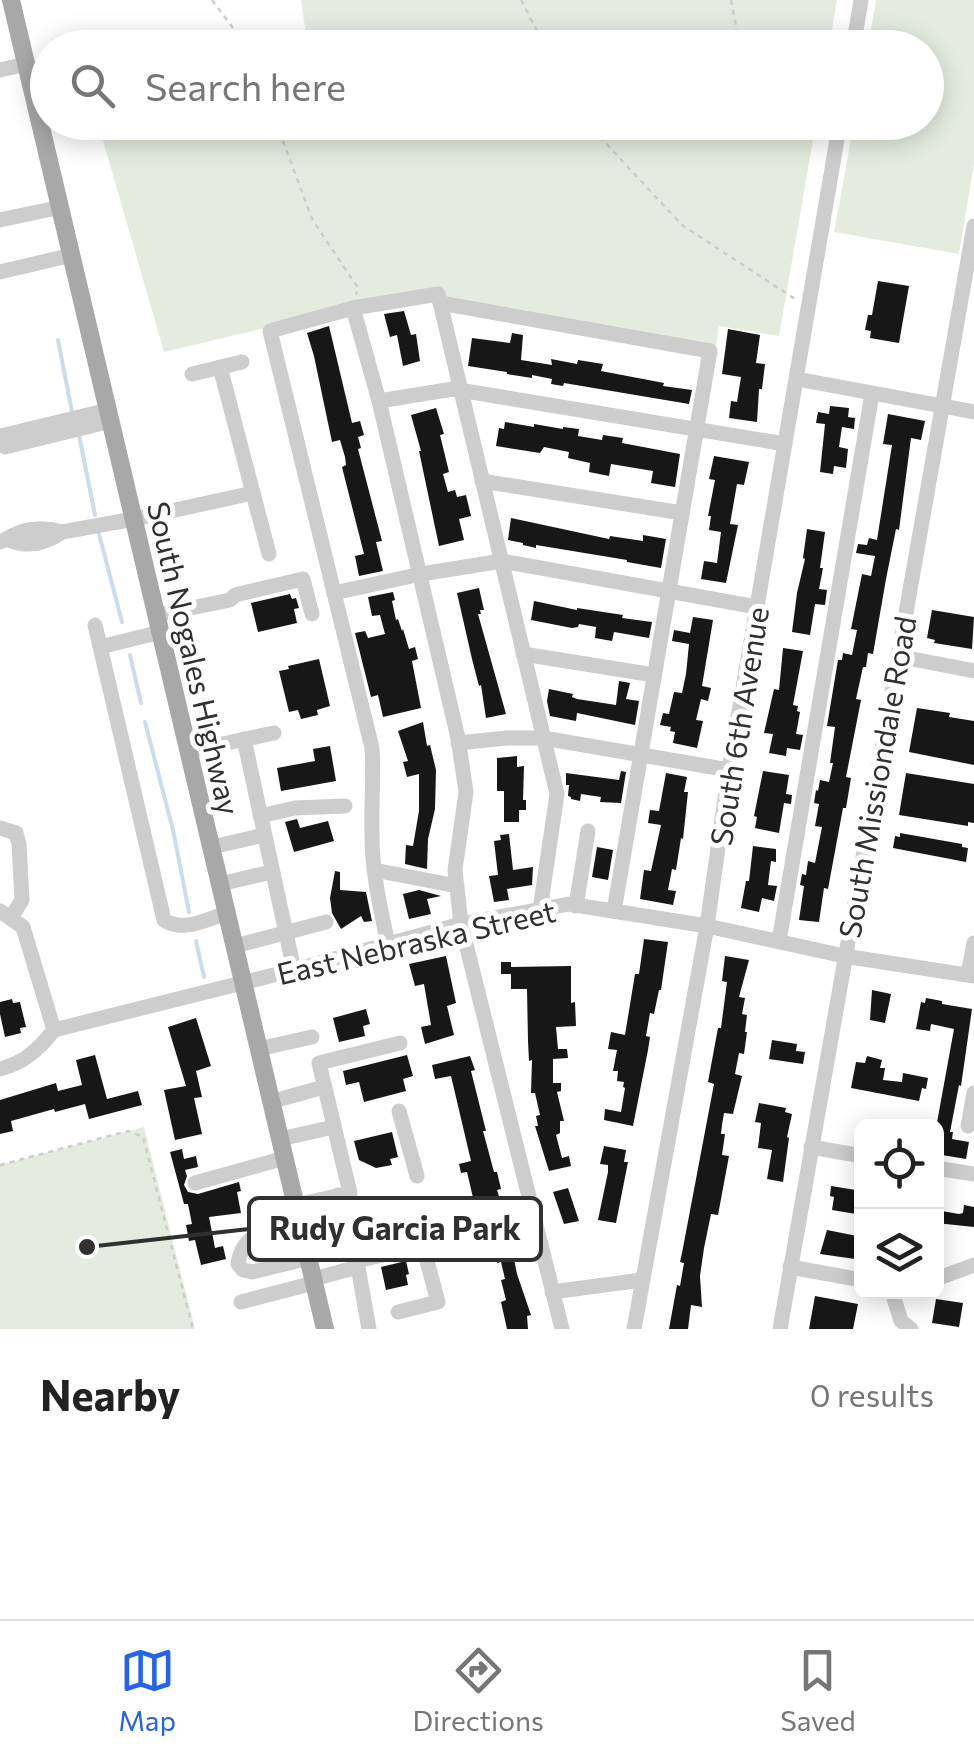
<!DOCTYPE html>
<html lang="en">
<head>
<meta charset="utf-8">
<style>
  :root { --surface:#fff; --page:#f2f2f2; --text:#222; --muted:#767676; --line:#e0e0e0; --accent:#2563eb }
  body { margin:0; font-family:Commissioner,sans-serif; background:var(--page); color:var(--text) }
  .controls { position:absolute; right:30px; bottom:30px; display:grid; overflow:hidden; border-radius:15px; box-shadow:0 5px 25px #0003 }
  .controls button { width:90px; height:90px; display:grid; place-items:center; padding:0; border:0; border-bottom:2px solid var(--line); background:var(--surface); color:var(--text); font:50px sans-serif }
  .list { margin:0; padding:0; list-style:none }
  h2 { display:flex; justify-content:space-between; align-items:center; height:130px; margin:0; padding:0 40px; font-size:42px }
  h2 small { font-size:32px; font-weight:400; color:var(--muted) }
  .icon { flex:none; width:55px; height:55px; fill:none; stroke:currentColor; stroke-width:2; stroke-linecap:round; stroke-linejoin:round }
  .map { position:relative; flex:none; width:974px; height:1329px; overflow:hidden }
  .search { position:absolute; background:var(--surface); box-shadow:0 5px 25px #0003; left:30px; right:30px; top:30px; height:110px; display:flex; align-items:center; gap:25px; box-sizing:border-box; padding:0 35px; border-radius:55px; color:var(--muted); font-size:38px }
  .sheet { height:290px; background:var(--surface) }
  nav { display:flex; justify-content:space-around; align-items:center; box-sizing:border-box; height:140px; border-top:2px solid var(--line); background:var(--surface); font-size:28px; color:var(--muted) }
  nav a { display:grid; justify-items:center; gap:5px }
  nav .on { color:var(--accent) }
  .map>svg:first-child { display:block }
  .green { fill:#e5ecdf }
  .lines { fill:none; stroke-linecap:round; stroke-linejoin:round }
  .stream { stroke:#ccdceb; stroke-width:4 }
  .building { fill:#171717 }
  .path { stroke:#cdcdcd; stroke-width:2.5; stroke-dasharray:5 5; stroke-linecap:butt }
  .minor { stroke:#cdcdcd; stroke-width:15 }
  .major { stroke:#a8a8a8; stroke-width:18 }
  .labels { text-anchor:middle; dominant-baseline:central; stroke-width:10; stroke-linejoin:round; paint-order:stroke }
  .street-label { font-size:30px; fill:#303030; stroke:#fff }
  .leader { fill:none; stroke:#303030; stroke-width:4 }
  .callout-dot { fill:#303030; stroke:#fff; stroke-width:4 }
  .callout { fill:#fff; stroke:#303030; stroke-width:4 }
  .callout-label { font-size:32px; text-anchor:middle; font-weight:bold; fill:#303030 }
</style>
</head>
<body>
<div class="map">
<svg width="974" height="1329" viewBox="0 0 974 1329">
  <rect width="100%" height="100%" fill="#fff"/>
  <!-- green -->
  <g class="green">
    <path d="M301,0h536l-8,47 -521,1z"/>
    <path d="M876,0h98v163l-15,91 -125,-22 20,-109 72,-1v-74l-58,-1z"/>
    <path d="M98,123h718l-37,213 -60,-10 -3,20 -271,-48 -5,-11 -276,65z"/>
    <path d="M144,1127l51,202h-195v-164z"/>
  </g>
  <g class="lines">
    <!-- stream -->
    <g class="stream">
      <path d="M58,340l14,72"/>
      <path d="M79,435l16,80"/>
      <path d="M99,534l23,88"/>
      <path d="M130,655l11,48"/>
      <path d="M145,722l28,108 16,82"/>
      <path d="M196,941l8,36"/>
    </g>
  </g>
  <!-- building -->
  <g class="building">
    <path d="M878,281l31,5 -10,57 -29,-5 1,-7 -6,-1 3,-15h4z"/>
    <path d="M404,311l7,24 5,-1 4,27 -17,5 -6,-31 -7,2 -6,-23z"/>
    <path d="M329,326l23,97 8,-2 4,14 -6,2 3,11 -3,1 24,92 -6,1 7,29 -24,5 -4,-20 9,-2 -22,-87 4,-2 -1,-8 -5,-17 -8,2 -18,-86 -7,-23z"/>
    <path d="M728,329l32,6 -4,28 9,1 -3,25h-3l-2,33 -28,-4 2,-17 6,1 4,-25 -19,-3z"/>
    <path d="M512,333l11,2 -2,25 31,5 -1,-6 26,5 1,-4 25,4 -2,7 63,12 -1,3 29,4 -3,14 -125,-21 -1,3 -12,-2 1,-5 -20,-4v3l-25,-4v-2l-39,-6 4,-28 38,5z"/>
    <path d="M830,406l19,2 -1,9 7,1 -1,11 -12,-2 -3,20 9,2 -2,19 -12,-2 -1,8 -13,-2 5,-48 -9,-1 2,-11 11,2z"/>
    <path d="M436,408l8,26 -4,1 9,37 -6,2 5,18 7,-2 2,7 9,-2 5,21 -12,3 5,21 -25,6 -20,-95h2l-10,-36z"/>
    <path d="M888,414l37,7 -4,19 -10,-2 -12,92 -3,-1 -10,50 -13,75 -5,-1 -2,14h-3l-7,32 5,1 -15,77 5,1 -5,30h-3l-15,81 -4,-1 -5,34 -20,-2 5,-34 -4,-1 2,-11 4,1 2,-14 7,2 7,-36 -7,-1 4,-22 -5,-1 2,-13 2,1 2,-11 9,2 4,-19h-3l5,-36 -8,-1 11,-66h4l1,-7 9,2 5,-25 -6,-1 11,-55 9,2 4,-20 -19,-3 2,-9 9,1 2,-7 8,2 15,-95 -9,-1z"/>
    <path d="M505,422l29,5v-3l29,5v-2l16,2 -1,7 24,4 1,-5 20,3 -1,5 58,11 -5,33 -24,-4 2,-12 -42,-7 -2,12 -20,-4 1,-9 -22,-5 1,-6 -25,-5 -4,6 -44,-7 3,-18 5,1z"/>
    <path d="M714,456l35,6 -5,23 -7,-1 -7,40 8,1 -12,58 -25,-4 3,-18 13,2 4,-31 -12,-2 2,-14h-3l7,-36 -6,-1z"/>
    <path d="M511,518l98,21 1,-3 33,5v-6l23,4 -5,29 -34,-6v-2l-91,-15v3l-13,-3v-2l-15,-3z"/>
    <path d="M807,529l18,3 -5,36h3l-4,21 8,1 -2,15 -10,-1 -5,31 -18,-3 5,-39 8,-34 -2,-1z"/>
    <path d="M479,588l5,22h-4l1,4h-3l28,100 -20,4 -5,-33 -2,1 -7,-27 -15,-66z"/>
    <path d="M393,592l2,8 -3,1 4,19 2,-1 4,12 1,-2 6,20 6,-2 3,12 -6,2 9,47 -38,9 -5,-22 -7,2 -16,-64 10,-2 3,7 17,-4 -5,-19 -8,1 -4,-19z"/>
    <path d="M290,594l2,5 4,-1 3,10 -5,1 3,14 -39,9 -7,-29z"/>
    <path d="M534,601l43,9v-2l46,7 -1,3 30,4 -3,16 -35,-6 -2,9 -17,-3 1,-11 -17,-3 -1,3 -6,1 -41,-8z"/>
    <path d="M932,610l42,7 -2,32 -38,-6 1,-3 -8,-2z"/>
    <path d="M693,617l20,3 -11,66 9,2 -3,13 -7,-2 -5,21 7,1 -6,27 -24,-5 2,-11 -5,-1 1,-4 -11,-2 3,-12 6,1 5,-22 8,1 4,-19 3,-30 -17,-3 2,-11 16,3z"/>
    <path d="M783,648l20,3 -10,54 5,1 -1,5 3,1 -4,22 7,1 -3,15 -13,-2 -1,8 -17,-3 4,-19 -9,-1 10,-44 5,1z"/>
    <path d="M319,659l11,47 -13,4 1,5 -17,4 -3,-9 -9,2 -10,-41 10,-2 -1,-3z"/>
    <path d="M619,681l11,2 -4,16 13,2 -4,24 -58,-12 -1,8 -26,-5 -3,-15 2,-12 24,5 -1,3 5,2 39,6z"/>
    <path d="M917,708l33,5 -1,4 25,4v44l-65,-13z"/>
    <path d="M423,722l4,24 3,-1 6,25 -1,39 -7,30 -1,30 -22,-5 1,-19 7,1 6,-35v-37l-12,3 -4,-15 5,-1 -10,-30z"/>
    <path d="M330,746l6,35 -55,10 -4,-23 38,-7 -2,-12z"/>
    <path d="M517,756v11l7,-1 -1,34h3v10h-7v12h-15v-31h-7v-33z"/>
    <path d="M621,771l5,1 -5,31 -21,-1 1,-5 -20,-3 -1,7 -9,-2v-2l-3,-1 1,-11h-3v-12l53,7z"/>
    <path d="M763,771l26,4 -3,19 6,1 -1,9 -7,-1 -5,30 -24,-5 2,-11 -3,-1z"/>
    <path d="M666,773l21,4 -3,15h4l-5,47 -2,-1 -5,32 -4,-1 -4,21 8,1 -3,14 -33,-6 4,-29 7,1 10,-46 -13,-2 2,-13 9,1z"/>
    <path d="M906,773l68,11v39l-6,-1v4l-69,-11z"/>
    <path d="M297,819l3,9 28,-7 6,20 -40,11 -9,-30z"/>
    <path d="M900,833l62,11v3l6,1 -2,14 -73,-14 2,-12 5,1z"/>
    <path d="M509,834l4,36 20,-3 -1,18 -25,4 2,11 -15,2 -5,-26 9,-1 -4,-34 7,-1 -1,-5z"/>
    <path d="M753,846l23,3v13l-5,-1 -3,24 9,1 -3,15 -12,-3 -3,14 -18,-4 5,-27h3z"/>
    <path d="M597,847l16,3 -5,30 -16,-3z"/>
    <path d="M335,871l5,1v18l26,2 6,29 -8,1 -3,-6 -20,13 -9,-16 -2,-15z"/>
    <path d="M419,890l22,6 -14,3 4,15 -22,5 -6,-25z"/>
    <path d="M644,939l24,3 -7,48h-2l-5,24 -4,-1 -4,23 4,1 -2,13 -15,76 -29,-6 1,-11 16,3 4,-24 -2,-1 1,-5 -7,-1 1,-10h-5l4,-21 -9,-1 3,-17 14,3 10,-61h4z"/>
    <path d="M446,956l10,47 -9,3 7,29 -29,9 -4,-17 10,-2 -7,-41 -9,2 -6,-22z"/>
    <path d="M725,956l24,4 -10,37 6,1 -3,16 5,1 -2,17h2l-3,22 -5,-1 -4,21 7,2 -9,38 -9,-1 -2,12 -1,9h4l-3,21 7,1 -11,59 -7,-1 -7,34 -4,28 2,31 -11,-2 -3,24h-19l8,-44 3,1 4,-23 -4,-1 2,-9 32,-169 -6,-2 10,-54h3l6,-46 -5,-1z"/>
    <path d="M501,962h10v5l60,-1v37l4,-1 1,24 -20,1 2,22h9l1,9 -15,1v24h8v8l-4,1 7,29h-4v12l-4,2 6,23 7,-2 2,10 -22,5 -14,-45h3l-2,-10 4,-1 -5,-22h-4l1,-33 -3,1 -1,-20 -1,-52h-16v-15h-10z"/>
    <path d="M872,990l19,4 -6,29 -15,-3z"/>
    <path d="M926,998l16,3v3l30,5 -11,77 -2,-1 -9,47h3l-1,7 17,3 -3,17 -30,-5v-26l18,-99 -23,-5 -1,7 -14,-2 5,-27 4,1z"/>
    <path d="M12,999l1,4 7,-1 6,25 -6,1 1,5 -16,4 -5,-23v-12z"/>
    <path d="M366,1009l4,15 -7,2 2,10 -26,6 -6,-24z"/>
    <path d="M196,1018l15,48 -15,5 6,26 -8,1 8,36 -27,6 -11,-50 22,-4 -18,-59z"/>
    <path d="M772,1040l25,4 -1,7 9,1 -2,12 -34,-5z"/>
    <path d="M95,1055l12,44 31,-8 4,14 -53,14 -4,-15 -30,8 -1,-3 -43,12 2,10 -13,3v-34l56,-17 2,8 24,-6 -6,-25z"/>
    <path d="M407,1055l6,21 -10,3 3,12 -42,11 -5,-20 -13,3 -3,-14z"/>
    <path d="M470,1056l5,14 -4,1 15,60h-3l11,41h3l4,17 -4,1 3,10 14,42 2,12h-3l4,20 14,41 -4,1 1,13h-21l-6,-27 5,-2 -5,-20 4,-1 -4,-17 -4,1 -3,-17 5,-1 -7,-23 -4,1 -6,-23 -8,2 -7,-30 -6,1 -2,-9 12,-3 -20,-85 -16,3 -3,-14z"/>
    <path d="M867,1056l15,4 -2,8h5l-2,12 19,2 1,-9 25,5 -2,11 -4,-1 -3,13 -68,-13 5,-26 9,1z"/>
    <path d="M759,1103l27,5 -1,4 7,2 -5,23 2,1 -6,44 -16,-3 5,-29 -14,-2 3,-25 -6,-1z"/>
    <path d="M392,1132l6,25 -8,2 2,6 -16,3 -17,-8 -5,-19z"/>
    <path d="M604,1146l22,4 -2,12h4l-12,61 -18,-3 10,-48v-7l-8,-1z"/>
    <path d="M182,1149l2,10 12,-3 2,11 -13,3 2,6 -3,9 4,7 10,2 41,-12 2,9 -4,1 4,21 -32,4 6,31 8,-2 3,13 -25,6 -6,-25 -6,1 -3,-16 6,-1 -4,-20h-4l-14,-52z"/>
    <path d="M831,1186l31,5v24l-30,-5 2,-13 -4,-1z"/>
    <path d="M568,1188l11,33 -15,3 -11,-32z"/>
    <path d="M964,1205l10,2v20l-38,-4v-13l23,4 4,-1z"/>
    <path d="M827,1230l35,7v23l-42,-6z"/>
    <path d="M406,1261l3,13 -3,1 2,10 -22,5 -5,-23z"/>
    <path d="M815,1296l43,8 -5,25h-44z"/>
    <path d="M936,1299l27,4 -4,24 -27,-4z"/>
  </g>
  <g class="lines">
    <!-- path -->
    <g class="path">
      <path d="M212,0l36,48"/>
      <path d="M521,0l25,48"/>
      <path d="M731,0l9,48"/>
      <path d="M276,122l36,97 46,69 -2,7"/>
      <path d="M586,122l96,103 116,76"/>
      <path d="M0,1165l128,-34 15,6 50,192"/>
    </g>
    <!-- minor -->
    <g class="minor">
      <path d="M853,48l8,-48"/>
      <path d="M0,70l27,-6"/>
      <path d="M0,220l61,-13"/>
      <path d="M0,272l72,-17"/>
      <path d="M440,303l270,48 -96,560"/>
      <path d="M353,308l26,93 79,337 8,54 -11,78 6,54 101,405"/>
      <path d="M192,374l50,-12"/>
      <path d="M797,379l177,33"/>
      <path d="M379,401l74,-12 332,55"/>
      <path d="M108,410l-107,26 4,11 106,-26"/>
      <path d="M482,481l200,32"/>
      <path d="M253,493l16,61"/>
      <path d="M62,532l72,-13 119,-26 -33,-126"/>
      <path d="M0,542c6,-2 10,-6 16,-8 13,-7 32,-6 46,-2 -17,12 -34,16 -53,8"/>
      <path d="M334,593l87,-19 81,-13 255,46"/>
      <path d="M157,615l73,-15 5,-5 68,-16 9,35"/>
      <path d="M95,625l69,295c19,13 43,-1 63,-7"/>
      <path d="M100,647l61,-15"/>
      <path d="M523,654l131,21"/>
      <path d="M897,656l77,15"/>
      <path d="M244,739l50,231"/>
      <path d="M458,743l49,-5h36l186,32"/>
      <path d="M189,751l85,-18"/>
      <path d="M260,816l35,-8 50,-2"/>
      <path d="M0,828l16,5 3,11 3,56 -11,18"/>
      <path d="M212,847l52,-12"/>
      <path d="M374,870l83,16"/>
      <path d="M220,884l51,-12"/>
      <path d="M576,906l12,-75"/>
      <path d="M0,911l23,16 31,103"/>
      <path d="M779,941l93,-547"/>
      <path d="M388,944c-8,-37 -16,-72 -16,-110 -1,-29 2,-57 0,-86l-102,-417 83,-23 85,-14 119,500 -17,116"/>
      <path d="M235,946l91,-24"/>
      <path d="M968,975l6,-32"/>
      <path d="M258,1049l54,-12"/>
      <path d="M0,1069c24,-6 39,-20 54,-39l240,-60 167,-46 108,-20 138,22 137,30 130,20"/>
      <path d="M270,1102l54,-15"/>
      <path d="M399,1111l18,65"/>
      <path d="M968,1126l6,-33"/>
      <path d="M280,1139l54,-12"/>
      <path d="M811,1147l51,9"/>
      <path d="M936,1168l38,6"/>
      <path d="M195,1183l90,-25"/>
      <path d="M296,1205l54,-12 -31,-130 81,-20"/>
      <path d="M299,1221c-27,6 -57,11 -61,43l5,6 9,2 57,-14"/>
      <path d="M356,1261l67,-15 15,56 -40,10"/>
      <path d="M358,1267l11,62"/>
      <path d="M790,1267l72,13"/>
      <path d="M313,1279l45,-12 -20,-72"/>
      <path d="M936,1279l38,-14"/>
      <path d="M552,1292l90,-12"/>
      <path d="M892,1292l9,29 10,8"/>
      <path d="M241,1302l73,-19"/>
      <path d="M634,1329l73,-403 22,-156 111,-648"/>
      <path d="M780,1329l194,-1103"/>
    </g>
    <!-- major -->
    <path class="major" d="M11,0l314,1329"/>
  </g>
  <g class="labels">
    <!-- street labels -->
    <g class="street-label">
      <text transform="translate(195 658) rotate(77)">South Nogales Highway</text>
      <text transform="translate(738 726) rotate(-81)">South 6th Avenue</text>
      <text transform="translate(876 777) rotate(-80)">South Missiondale Road</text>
      <text transform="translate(416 941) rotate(-13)">East Nebraska Street</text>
    </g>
  </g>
  <!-- callouts -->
  <path class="leader" d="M87 1247L249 1229"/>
  <circle class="callout-dot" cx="87" cy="1247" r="10"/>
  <rect class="callout" x="249" y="1198" width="292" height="62" rx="10"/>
  <g class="callout-label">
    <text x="395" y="1240">Rudy Garcia Park</text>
  </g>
</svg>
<div class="controls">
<button><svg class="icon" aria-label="locate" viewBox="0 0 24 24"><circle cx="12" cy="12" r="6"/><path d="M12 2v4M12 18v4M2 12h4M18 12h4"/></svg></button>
<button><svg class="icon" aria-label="layers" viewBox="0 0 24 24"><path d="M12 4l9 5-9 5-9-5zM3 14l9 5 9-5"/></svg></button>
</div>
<div class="search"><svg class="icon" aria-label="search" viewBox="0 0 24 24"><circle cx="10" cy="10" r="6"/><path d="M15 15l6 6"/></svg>Search here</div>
</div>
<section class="sheet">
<h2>Nearby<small>0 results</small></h2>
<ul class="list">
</ul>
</section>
<nav>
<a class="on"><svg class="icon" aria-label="map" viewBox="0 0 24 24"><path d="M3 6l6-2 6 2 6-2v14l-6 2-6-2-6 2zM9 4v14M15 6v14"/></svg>Map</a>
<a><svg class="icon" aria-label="directions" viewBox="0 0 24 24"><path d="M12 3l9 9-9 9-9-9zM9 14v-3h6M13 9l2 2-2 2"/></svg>Directions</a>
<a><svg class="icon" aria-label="saved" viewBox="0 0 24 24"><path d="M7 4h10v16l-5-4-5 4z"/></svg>Saved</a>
</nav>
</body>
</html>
